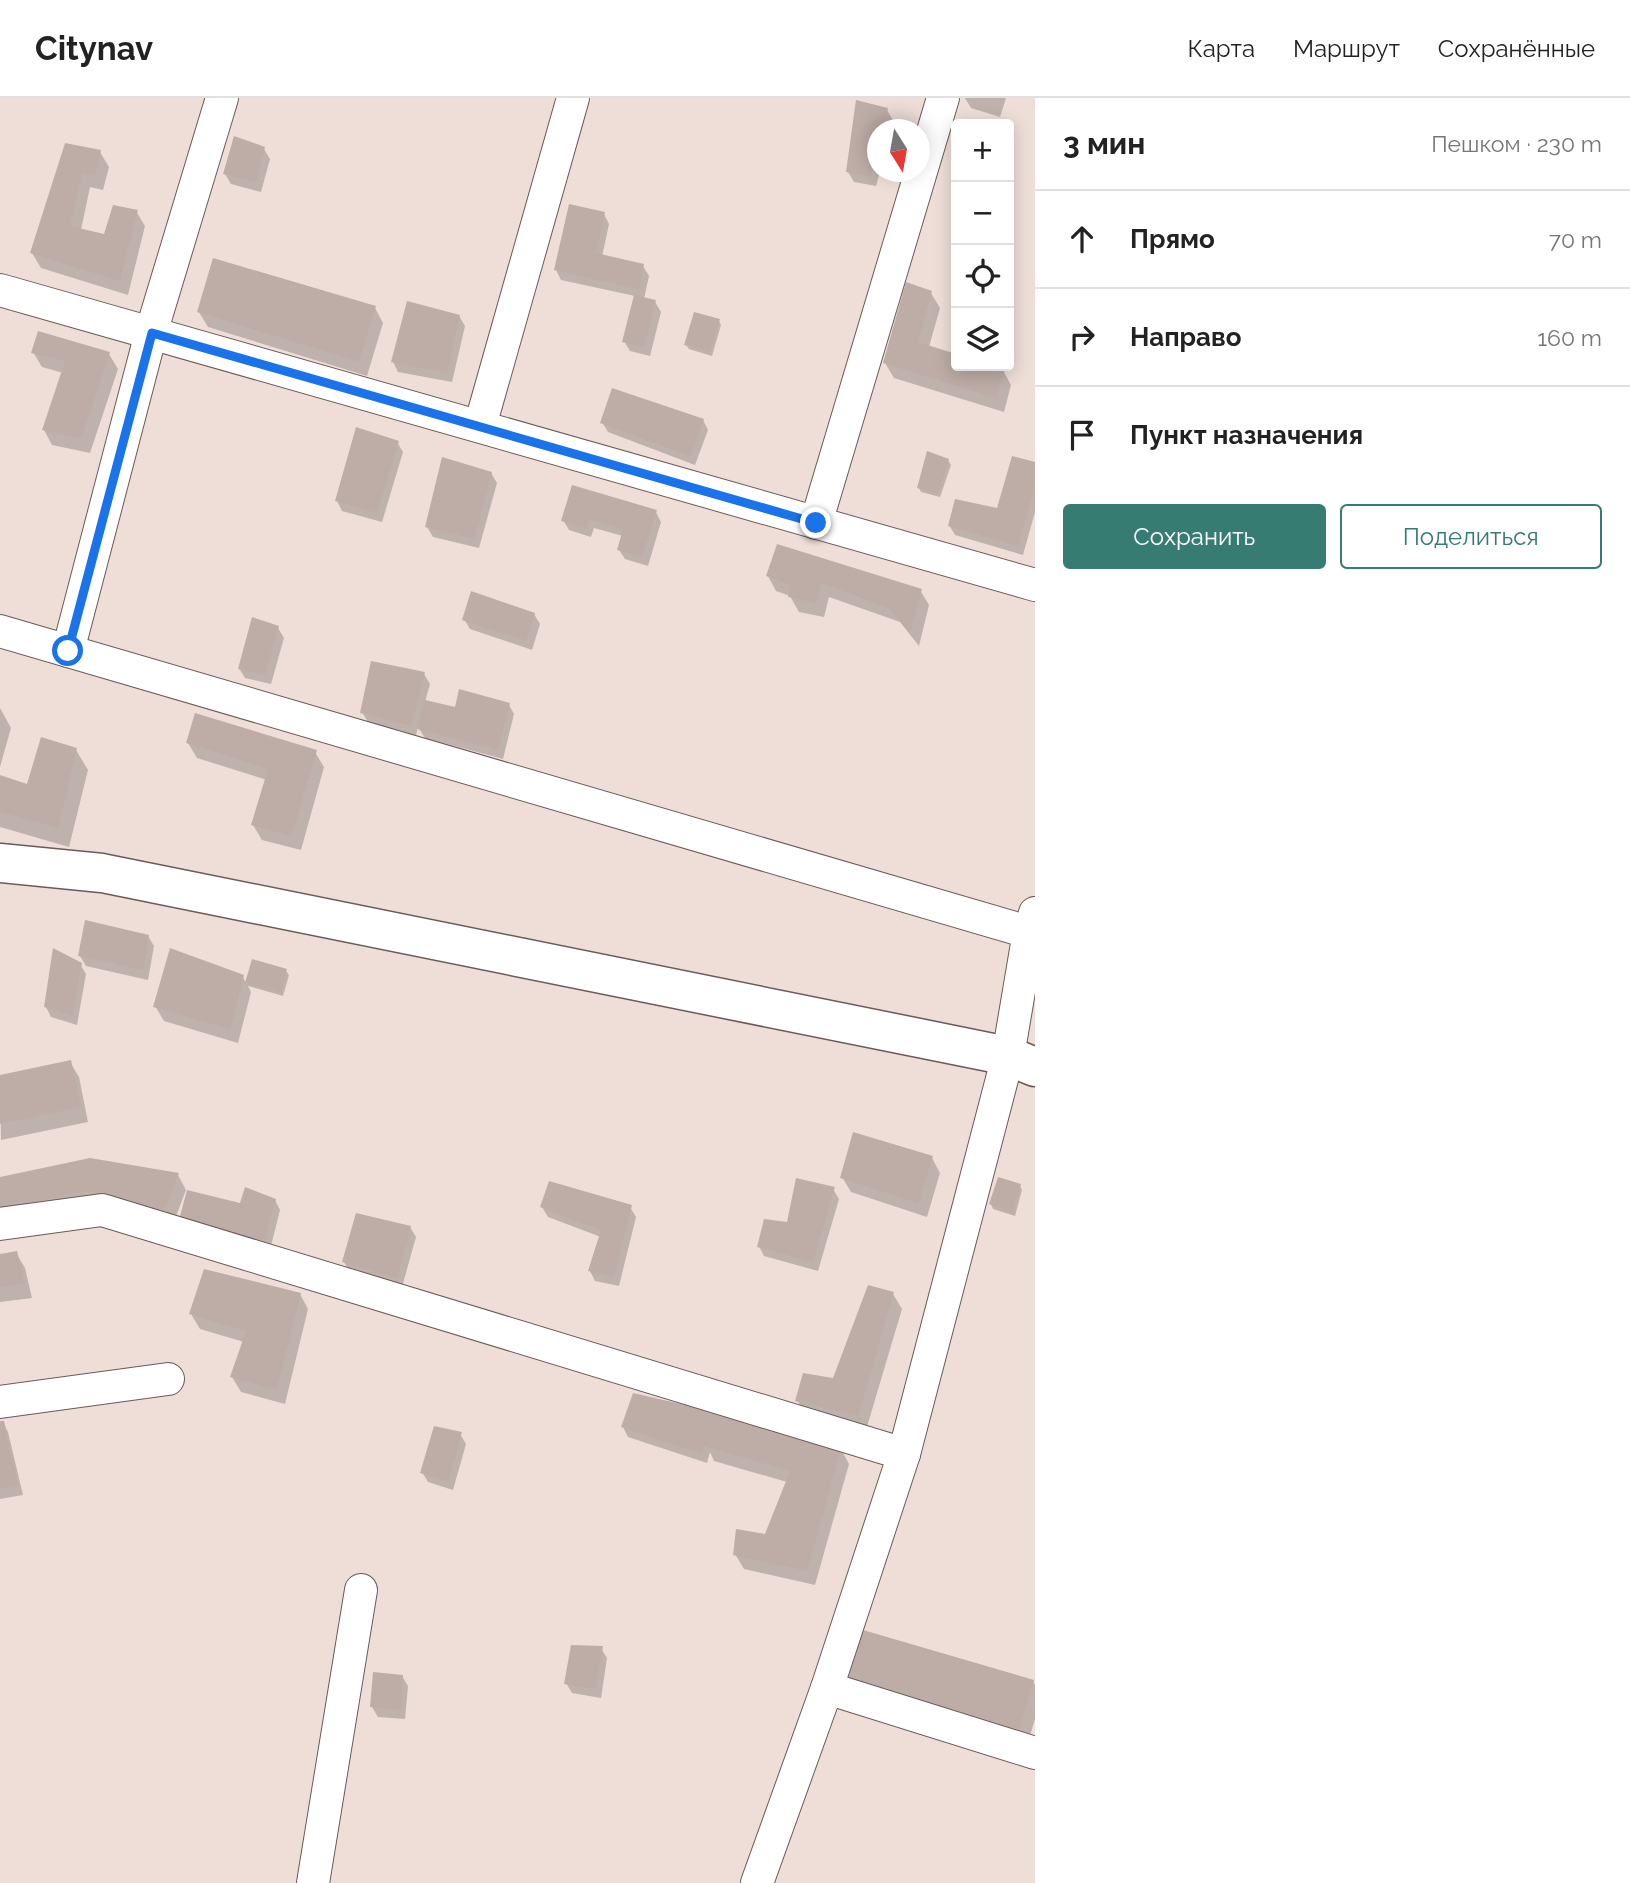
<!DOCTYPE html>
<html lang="ru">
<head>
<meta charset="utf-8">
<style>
  :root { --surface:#fff; --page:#f6f6f6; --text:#222; --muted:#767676; --line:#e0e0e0; --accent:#367c73 }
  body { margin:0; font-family:Raleway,sans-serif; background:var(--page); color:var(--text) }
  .controls { position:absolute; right:21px; top:21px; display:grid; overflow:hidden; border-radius:7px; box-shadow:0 4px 18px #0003 }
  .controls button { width:63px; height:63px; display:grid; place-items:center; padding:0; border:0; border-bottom:2px solid var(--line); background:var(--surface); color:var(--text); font:35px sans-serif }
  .compass { position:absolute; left:867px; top:21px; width:63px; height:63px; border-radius:50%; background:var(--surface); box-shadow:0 4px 18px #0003; rotate:169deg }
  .stop { position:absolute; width:21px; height:21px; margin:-16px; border:5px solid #1a73e8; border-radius:50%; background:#fff }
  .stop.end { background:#1a73e8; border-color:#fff; box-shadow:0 2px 7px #0008 }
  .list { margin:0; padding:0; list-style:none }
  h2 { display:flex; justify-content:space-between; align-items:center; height:91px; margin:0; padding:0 28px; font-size:30px }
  h2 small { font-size:23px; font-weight:400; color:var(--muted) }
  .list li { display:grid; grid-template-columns:46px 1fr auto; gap:21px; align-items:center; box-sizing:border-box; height:98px; padding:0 28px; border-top:2px solid var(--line) }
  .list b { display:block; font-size:26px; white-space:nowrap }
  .list em { font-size:23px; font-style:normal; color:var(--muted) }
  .actions { display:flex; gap:14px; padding:21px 28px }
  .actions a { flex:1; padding:16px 0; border:2px solid var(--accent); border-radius:7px; text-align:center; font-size:24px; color:var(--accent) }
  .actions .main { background:var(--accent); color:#fff }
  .icon { flex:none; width:38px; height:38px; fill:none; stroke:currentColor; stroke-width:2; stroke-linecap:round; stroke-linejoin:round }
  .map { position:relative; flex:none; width:1035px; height:1785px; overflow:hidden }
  header { display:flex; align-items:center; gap:42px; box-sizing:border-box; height:98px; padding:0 35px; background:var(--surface); border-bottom:2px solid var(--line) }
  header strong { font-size:33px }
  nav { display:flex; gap:38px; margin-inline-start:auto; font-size:24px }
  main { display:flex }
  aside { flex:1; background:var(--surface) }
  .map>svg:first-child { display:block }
  .shadow { fill:#0003 }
  .building { fill:#beada7 }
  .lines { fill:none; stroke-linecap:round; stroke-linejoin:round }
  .minor-casing { stroke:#6a5b56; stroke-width:34 }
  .tertiary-casing { stroke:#6a5b56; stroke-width:41 }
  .minor { stroke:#fff; stroke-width:32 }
  .tertiary { stroke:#fff; stroke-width:38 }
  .route { stroke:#1a73e8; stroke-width:9 }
</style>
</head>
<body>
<header>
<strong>Citynav</strong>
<nav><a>Карта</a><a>Маршрут</a><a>Сохранённые</a></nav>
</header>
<main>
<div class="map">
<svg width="1035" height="1785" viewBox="0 0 1035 1785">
  <rect width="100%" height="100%" fill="#efded8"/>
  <!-- shadow -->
  <g class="shadow">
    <path d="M965,0h41l-6,19 -29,-9z"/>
    <path d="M887,12l6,10 -3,10h-12v42h2l-4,14 -22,-4 -6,-10z"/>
    <path d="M66,47l34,7 9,15 -6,23 -13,-3 -9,43 24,7 31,-26 9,15 -17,69 -87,-27 -9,-15z"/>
    <path d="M264,51l6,10 -9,33 -30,-8 -6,-10z"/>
    <path d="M604,116l5,10 -7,33 41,9 6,10 -5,23 11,3 6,10 -11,44 -20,-5 -6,-10 11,-45 -74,-16 -5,-10z"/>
    <path d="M931,195l9,15 -11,39 27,9v10h33l14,4 8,15 -7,27 -110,-34 -9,-15z"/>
    <path d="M375,210l8,15 -16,53 -159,-49 -9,-15z"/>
    <path d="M459,218l6,10 -13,56 -54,-10 -5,-10z"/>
    <path d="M719,223l2,4 -9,31 -23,-7 -3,-4z"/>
    <path d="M33,254l76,2 9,15 -28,84 -38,-8 -8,-15 19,-57 -21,-6z"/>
    <path d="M703,322l5,10 -13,35 -87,-33 -6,-10z"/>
    <path d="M397,344l6,10 -21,70 -40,-11 -5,-10z"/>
    <path d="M948,362l3,5 -11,32 -19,-5 -2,-4z"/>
    <path d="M1035,366v48l-12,43 -68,-20 -6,-10 49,-15z"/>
    <path d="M491,375l6,10 -18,65 -46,-11 -6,-10z"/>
    <path d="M656,414l5,10 -13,44 -23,-7 -6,-9 4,-14 -29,-8 -3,9 -22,-7 -6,-10z"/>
    <path d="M768,478l152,14 9,15 -10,41 -19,-24 -71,-25 -5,20 -25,-5 -9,-16 -14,-5z"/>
    <path d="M534,516l6,10 -8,26 -62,-21 -6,-10z"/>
    <path d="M278,530l6,10 -13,46 -26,-6 -6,-10z"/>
    <path d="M424,576l6,10 -5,18 31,7 53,-4 5,9 -11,45 -78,-21 -7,-11 -2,8 -48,-13 -6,-10z"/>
    <path d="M0,610l11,20 -11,39z"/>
    <path d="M188,645l127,9 9,15 -23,83 -39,-10 -9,-15 14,-45 -70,-22z"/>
    <path d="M76,652l12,20 -19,77 -69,-20v-50l29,10z"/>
    <path d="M148,838l6,10 -6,34 -62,-14 -6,-10z"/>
    <path d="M254,863l32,10 3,4 -6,21 -35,-10 3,6 -13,51 -74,-22 -9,-15 87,-30 5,8z"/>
    <path d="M80,866l6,10 -9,51 -26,-8 -5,-10z"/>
    <path d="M70,964l9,15 9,45 -87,18 -1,-63z"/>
    <path d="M932,1060l8,15 -13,44 -76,-25 -9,-15z"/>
    <path d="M178,1077l8,15 -13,34h-164l-9,-45z"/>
    <path d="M1020,1088l2,4 -7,26 -22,-7 -2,-5z"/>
    <path d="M833,1091l6,10 -21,72 -54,-15 -5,-10z"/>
    <path d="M275,1102l5,10 -10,40 -83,-21 54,-24z"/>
    <path d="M542,1109h88l6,10 -17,69 -24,-5 -5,-10 11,-34 -53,-20z"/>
    <path d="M410,1129l6,10 -14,50 -52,-15 -6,-10z"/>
    <path d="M16,1155l9,15 7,30 -32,4v-46z"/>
    <path d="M300,1196l8,15 -23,95 -44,-12 -9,-15 12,-35 -44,-13 -9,-15z"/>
    <path d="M893,1196l9,15 -36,121 -60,-15 -9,-15 37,-20z"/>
    <path d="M0,1325h3l5,9 15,63 -23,4z"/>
    <path d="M623,1329l218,22 8,15 -34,121 -71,-16 -9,-15 31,-18 21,-54 -73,-21 -4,-9 -3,11 -79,-26z"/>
    <path d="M460,1336l6,10 -13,46 -25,-8 -6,-10z"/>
    <path d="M601,1550l6,10 -6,40 -29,-5 -6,-10z"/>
    <path d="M402,1578l6,10 -3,33 -27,-2 -6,-10z"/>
    <path d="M1033,1583l2,4v34l-10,33 -169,-49z"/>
  </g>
  <!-- building -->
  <g class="building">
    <path d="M856,2l32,8 -5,22h-5v22l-7,25 -25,-5z"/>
    <path d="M234,38l31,11 -9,35 -33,-8z"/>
    <path d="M65,45l36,7 -6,26 -13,-3 -12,53 34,8 9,-29 25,5 -18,71 -90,-28z"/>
    <path d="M569,106l36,8 -9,41 48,11 -5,25 -85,-19z"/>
    <path d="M213,160l163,48 -17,56 -162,-50z"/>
    <path d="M906,184l26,9 -14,51 38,12v12h38l10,3 -8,29 -113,-35z"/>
    <path d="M634,197l22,5 -12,47 -22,-5z"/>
    <path d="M407,203l53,14 -13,58 -56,-11z"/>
    <path d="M694,214l26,7 -10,33 -26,-7z"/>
    <path d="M38,233l72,21 -29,87 -39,-9 23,-69 -34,-8z"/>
    <path d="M612,290l92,31 -14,37 -90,-33z"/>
    <path d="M356,329l43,14 -22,72 -42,-12z"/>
    <path d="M927,353l22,8 -11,35 -21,-6z"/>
    <path d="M1012,358l23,6v22l-17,62 -70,-20 7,-27 42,9z"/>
    <path d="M442,359l50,15 -18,67 -49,-12z"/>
    <path d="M572,387l85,25 -15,47 -25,-7 6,-21 -34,-10 -3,9 -25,-7z"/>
    <path d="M777,446l145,45 -12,44 -21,-25 -68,-25 -5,20 -28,-6 3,-12 -25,-9z"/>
    <path d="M471,493l64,22 -9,28 -64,-21z"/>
    <path d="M252,519l27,9 -14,49 -27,-6z"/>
    <path d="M371,563l54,11 -14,54 -51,-13z"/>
    <path d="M459,591l51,14 -12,47 -81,-21 8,-29 30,7z"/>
    <path d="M195,615l122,37 -25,86 -41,-11 17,-56 -82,-26z"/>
    <path d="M41,639l36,11 -19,80 -58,-16v-37l27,9z"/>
    <path d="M85,822l64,15 -6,35 -65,-14z"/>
    <path d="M53,850l29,15 -10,53 -28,-9z"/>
    <path d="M170,850l74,27 -14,54 -77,-22z"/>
    <path d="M252,861l35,10 -6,24 -36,-10z"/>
    <path d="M71,962l10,47 -81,17v-49z"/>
    <path d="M853,1034l80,24 -15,47 -78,-25z"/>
    <path d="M90,1060l89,15 -14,37 -78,-19 -87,18v-32z"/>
    <path d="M998,1079l23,7 -8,29 -24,-9z"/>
    <path d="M796,1080l39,9 -22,75 -56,-15 7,-28 23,3z"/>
    <path d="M549,1083l83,24 -18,72 -26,-6 13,-41 -61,-23z"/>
    <path d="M245,1089l31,12 -11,42 -86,-21 8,-30 53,13z"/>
    <path d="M356,1115l55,13 -14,52 -55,-16z"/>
    <path d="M17,1153l8,32 -25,4v-33z"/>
    <path d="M204,1171l97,24 -24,97 -47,-13 16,-46 -57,-17z"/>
    <path d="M868,1187l26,7 -36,124 -63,-15 8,-28 30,5z"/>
    <path d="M633,1295l79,18 130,36 -35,124 -74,-16 3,-26 29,5 25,-63 -86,-25 -2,8 -81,-27z"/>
    <path d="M0,1323h4l14,64 -18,4z"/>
    <path d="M434,1328l28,6 -14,49 -28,-8z"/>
    <path d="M863,1532l171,50 -17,58 -172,-50z"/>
    <path d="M571,1547l32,1 -7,43 -32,-5z"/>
    <path d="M373,1574l30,3 -2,35 -31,-3z"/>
  </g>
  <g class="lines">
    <defs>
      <g id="minor">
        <path d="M0,192l1035,295"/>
        <path d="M480,328l93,-328"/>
        <path d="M816,425l127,-425"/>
        <path d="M0,533l1035,303"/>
        <path d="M68,553l83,-318 71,-235"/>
        <path d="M0,1126l102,-14 802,244"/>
        <path d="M0,1304l168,-23"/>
        <path d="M827,1590l208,65"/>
        <path d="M313,1785l48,-293"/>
        <path d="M757,1785l70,-195 77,-234 104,-398 21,-124 6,-19"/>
      </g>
      <path id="tertiary" d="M0,765l102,10 906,183 27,11"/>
    </defs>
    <!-- minor casing -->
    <use href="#minor" class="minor-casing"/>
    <!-- tertiary casing -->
    <use href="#tertiary" class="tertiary-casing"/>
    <!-- minor -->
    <use href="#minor" class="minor"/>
    <!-- tertiary -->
    <use href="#tertiary" class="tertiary"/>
  </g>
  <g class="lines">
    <!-- route -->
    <path class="route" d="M68,553l84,-318 664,190"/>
  </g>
</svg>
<div class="controls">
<button>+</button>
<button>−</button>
<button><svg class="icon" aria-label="locate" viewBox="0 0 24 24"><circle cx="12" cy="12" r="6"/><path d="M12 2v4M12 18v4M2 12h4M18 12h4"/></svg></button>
<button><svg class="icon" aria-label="layers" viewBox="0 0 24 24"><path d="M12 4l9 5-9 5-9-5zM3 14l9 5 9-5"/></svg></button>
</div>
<svg class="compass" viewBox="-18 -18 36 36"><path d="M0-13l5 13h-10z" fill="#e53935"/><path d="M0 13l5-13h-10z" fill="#767676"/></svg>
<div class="stop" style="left:68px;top:553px"></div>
<div class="stop end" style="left:816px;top:425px"></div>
</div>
<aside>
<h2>3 мин<small>Пешком · 230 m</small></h2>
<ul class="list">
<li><svg class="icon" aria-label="ahead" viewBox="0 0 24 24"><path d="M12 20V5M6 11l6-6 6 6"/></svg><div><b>Прямо</b></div><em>70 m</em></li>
<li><svg class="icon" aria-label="right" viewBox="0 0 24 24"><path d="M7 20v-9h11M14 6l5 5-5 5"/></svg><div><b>Направо</b></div><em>160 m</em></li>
<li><svg class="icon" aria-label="arrive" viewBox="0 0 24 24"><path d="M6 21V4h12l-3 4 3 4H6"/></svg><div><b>Пункт назначения</b></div></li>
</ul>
<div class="actions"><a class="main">Сохранить</a><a>Поделиться</a></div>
</aside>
</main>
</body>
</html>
